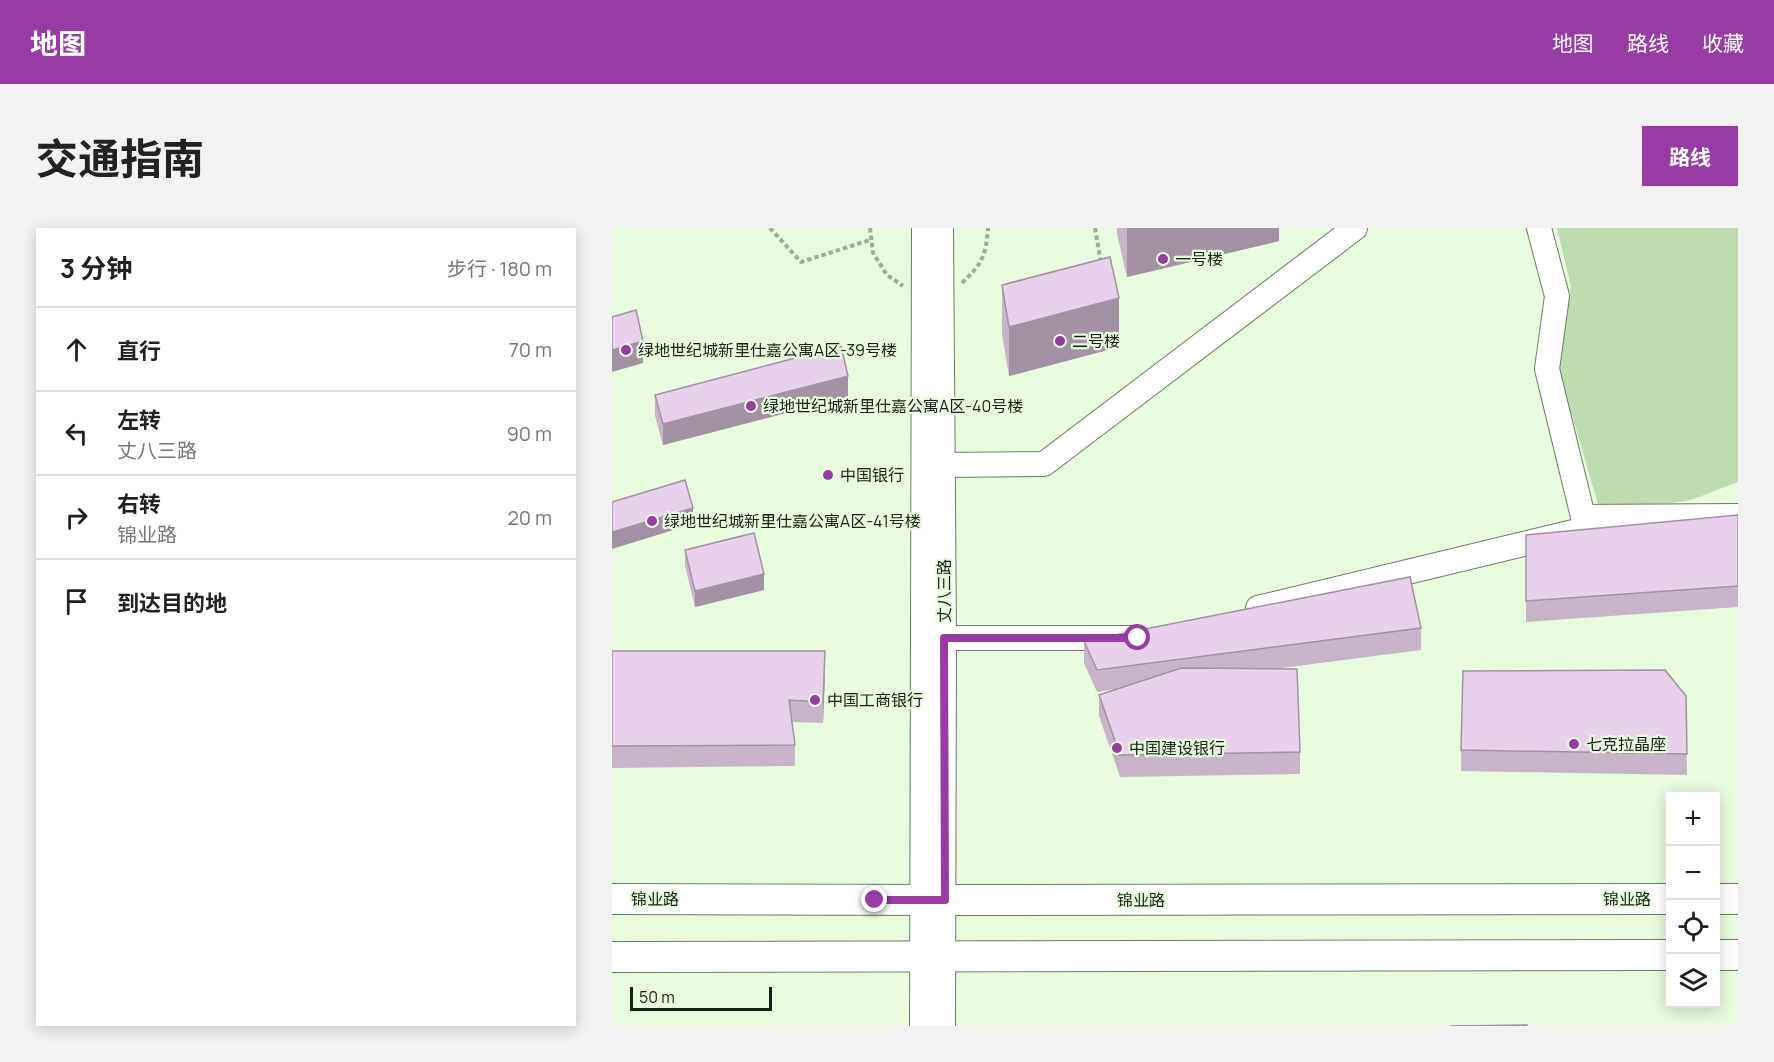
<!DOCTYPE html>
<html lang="zh">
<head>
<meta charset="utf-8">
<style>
  :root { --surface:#fff; --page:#f2f2f2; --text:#222; --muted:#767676; --line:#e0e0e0; --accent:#993ba5 }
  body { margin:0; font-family:Manrope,"Noto Sans SC",sans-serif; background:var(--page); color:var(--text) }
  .controls { position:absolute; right:18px; bottom:18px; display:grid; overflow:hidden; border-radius:0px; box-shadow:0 3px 15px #0003 }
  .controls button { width:54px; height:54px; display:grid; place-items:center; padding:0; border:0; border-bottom:2px solid var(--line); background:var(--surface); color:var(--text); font:30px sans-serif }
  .scale { position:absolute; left:18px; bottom:15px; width:142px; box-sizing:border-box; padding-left:6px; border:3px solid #181f15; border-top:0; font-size:16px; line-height:21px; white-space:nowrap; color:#181f15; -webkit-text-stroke:4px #e8fbde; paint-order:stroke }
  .stop { position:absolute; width:18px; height:18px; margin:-14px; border:4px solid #993ba5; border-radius:50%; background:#fff }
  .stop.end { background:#993ba5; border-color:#fff; box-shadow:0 2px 6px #0008 }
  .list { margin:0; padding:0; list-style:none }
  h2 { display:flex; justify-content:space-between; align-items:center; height:78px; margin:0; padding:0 24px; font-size:26px }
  h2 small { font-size:20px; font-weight:400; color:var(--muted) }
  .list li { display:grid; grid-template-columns:39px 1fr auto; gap:18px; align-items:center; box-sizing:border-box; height:84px; padding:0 24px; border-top:2px solid var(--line) }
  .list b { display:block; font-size:22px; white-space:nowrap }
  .list p { margin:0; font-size:20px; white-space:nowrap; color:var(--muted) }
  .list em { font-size:20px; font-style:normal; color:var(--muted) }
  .icon { flex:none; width:33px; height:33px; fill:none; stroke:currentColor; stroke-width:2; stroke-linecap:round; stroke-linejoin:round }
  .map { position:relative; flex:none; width:1126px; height:798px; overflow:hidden; border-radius:0px }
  header { display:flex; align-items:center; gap:36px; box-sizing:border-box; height:84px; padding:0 30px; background:var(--accent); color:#fff }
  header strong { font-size:28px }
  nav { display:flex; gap:33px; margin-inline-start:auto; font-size:21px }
  .intro { display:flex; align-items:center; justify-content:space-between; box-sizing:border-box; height:144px; padding:0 36px }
  h1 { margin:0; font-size:42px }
  .button { padding:15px 27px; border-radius:0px; background:var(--accent); color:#fff; font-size:21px; font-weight:700 }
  main { display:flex; gap:36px; padding:0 36px }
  aside { flex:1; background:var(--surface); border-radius:0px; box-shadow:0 3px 15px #0003 }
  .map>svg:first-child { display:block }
  .green { fill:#bfdcb1 }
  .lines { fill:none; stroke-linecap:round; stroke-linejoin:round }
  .minor-casing { stroke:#6b7c63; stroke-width:26 }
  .major-casing { stroke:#6b7c63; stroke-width:32 }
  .path { stroke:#9eac96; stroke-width:4; stroke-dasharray:4.5 3; stroke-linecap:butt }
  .minor { stroke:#fff; stroke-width:24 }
  .major { stroke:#fff; stroke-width:30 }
  .wall { fill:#c8b4c9 }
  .shaded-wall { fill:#a292a4 }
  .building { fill:#e8d1ea; stroke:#a292a4; stroke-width:1.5 }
  .route { stroke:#993ba5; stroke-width:8 }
  .poi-dot { fill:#993ba5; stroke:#e8fbde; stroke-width:2 }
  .labels { text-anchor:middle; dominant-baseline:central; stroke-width:4.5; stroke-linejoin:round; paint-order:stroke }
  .poi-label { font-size:16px; fill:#181f15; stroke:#e8fbde; text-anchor:start }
  .street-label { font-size:16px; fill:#181f15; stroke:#e8fbde }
</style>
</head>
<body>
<header>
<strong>地图</strong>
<nav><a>地图</a><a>路线</a><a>收藏</a></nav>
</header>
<div class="intro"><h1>交通指南</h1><a class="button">路线</a></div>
<main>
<aside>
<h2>3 分钟<small>步行 · 180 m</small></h2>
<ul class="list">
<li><svg class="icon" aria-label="ahead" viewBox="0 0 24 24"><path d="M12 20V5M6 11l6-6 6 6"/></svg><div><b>直行</b></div><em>70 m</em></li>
<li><svg class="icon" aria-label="left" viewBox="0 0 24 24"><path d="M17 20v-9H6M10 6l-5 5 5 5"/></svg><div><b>左转</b><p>丈八三路</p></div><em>90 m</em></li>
<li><svg class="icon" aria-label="right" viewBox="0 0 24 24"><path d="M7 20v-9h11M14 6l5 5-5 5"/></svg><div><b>右转</b><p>锦业路</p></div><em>20 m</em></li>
<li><svg class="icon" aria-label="arrive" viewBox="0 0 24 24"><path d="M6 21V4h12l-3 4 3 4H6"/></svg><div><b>到达目的地</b></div></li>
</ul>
</aside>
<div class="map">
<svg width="1126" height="798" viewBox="0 0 1126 798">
  <rect width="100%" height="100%" fill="#e8fbde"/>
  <!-- green -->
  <path class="green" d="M945,0h181v254l-47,18 -90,14 -43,-146 13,-81z"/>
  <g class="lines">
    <defs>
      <g id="minor">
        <path d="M329,0l3,410 -1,388"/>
        <path d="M331,237l101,-1 311,-236"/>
        <path d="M971,289l155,-1"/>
        <path d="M646,380l328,-79 -39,-160 10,-73 -18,-68"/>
        <path d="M332,410h193"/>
        <path d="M310,798l2,-798"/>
      </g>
      <g id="major">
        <path d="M0,671l333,1 725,-1"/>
        <path d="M1104,671h22"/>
        <path d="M1104,727h22"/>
        <path d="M0,729l1058,-2"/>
      </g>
    </defs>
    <!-- minor casing -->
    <use href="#minor" class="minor-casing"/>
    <!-- major casing -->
    <use href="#major" class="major-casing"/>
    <!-- path -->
    <g class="path">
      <path d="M158,0l31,34 69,-22"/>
      <path d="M258,0l3,25 14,22 16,11"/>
      <path d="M483,0l6,35"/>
      <path d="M350,55c20,-19 24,-27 26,-55"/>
    </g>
    <!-- minor -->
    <use href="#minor" class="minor"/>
    <!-- major -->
    <use href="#major" class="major"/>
  </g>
  <!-- wall -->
  <g class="wall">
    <path d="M505,0h162v13l-152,36 -10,-43z"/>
    <path d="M390,57l117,62 -110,29 -7,-42z"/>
    <path d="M43,167l193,2 -185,48 -8,-29z"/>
    <path d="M1126,287v92l-212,15v-87z"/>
    <path d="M73,322l79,40 -69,17 -10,-41z"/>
    <path d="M809,400v22l-147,19 26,83v22l-180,3 -21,-61v-21l17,-6 -19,3 -13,-29v-22z"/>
    <path d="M0,423l213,21 -2,51 -31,-1 3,23v21l-183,2z"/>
    <path d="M1074,468l1,79 -226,-4v-21z"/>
  </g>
  <!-- shaded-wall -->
  <g class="shaded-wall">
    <path d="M515,0h152v13l-152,36z"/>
    <path d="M507,70v49l-110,29v-49z"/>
    <path d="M31,113v22l-31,9v-22z"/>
    <path d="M236,148v21l-185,48v-21z"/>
    <path d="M81,280v16l-81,25v-17z"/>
    <path d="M152,346v16l-69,17v-16z"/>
    <path d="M213,423v21l-2,51v-21z"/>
  </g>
  <!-- building -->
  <g class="building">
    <path d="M498,29l9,41 -110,29 -7,-42z"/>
    <path d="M24,82l7,31 -31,9v-33z"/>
    <path d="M229,118l7,30 -185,48 -8,-29z"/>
    <path d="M73,252l8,28 -81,24v-30z"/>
    <path d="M1126,287v71l-212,15v-66z"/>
    <path d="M142,305l10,41 -69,17 -10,-41z"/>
    <path d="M798,349l11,51 -324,42 -13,-29z"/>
    <path d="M0,423h213l-2,51 -34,-2 6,45 -183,1z"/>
    <path d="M569,440l116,1 3,83 -180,3 -21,-60z"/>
    <path d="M1053,442l21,26 1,58 -226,-4 2,-79z"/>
    <path d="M915,797v1h-77z"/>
  </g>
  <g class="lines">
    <!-- route -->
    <path class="route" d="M263,672h70l-1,-262h194"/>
  </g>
  <!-- markers -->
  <g class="poi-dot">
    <circle cx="551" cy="31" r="6"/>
    <circle cx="448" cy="113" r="6"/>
    <circle cx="14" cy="122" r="6"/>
    <circle cx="139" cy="178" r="6"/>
    <circle cx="216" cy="247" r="6"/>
    <circle cx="40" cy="293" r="6"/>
    <circle cx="203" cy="472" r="6"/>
    <circle cx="962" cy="516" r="6"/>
    <circle cx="505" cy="520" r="6"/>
  </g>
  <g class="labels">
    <!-- poi labels -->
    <g class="poi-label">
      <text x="563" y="31">一号楼</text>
      <text x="460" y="113">二号楼</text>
      <text x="26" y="122">绿地世纪城新里仕嘉公寓A区-39号楼</text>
      <text x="151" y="178">绿地世纪城新里仕嘉公寓A区-40号楼</text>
      <text x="228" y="247">中国银行</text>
      <text x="52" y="293">绿地世纪城新里仕嘉公寓A区-41号楼</text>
      <text x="215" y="472">中国工商银行</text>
      <text x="974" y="516">七克拉晶座</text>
      <text x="517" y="520">中国建设银行</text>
    </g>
    <!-- street labels -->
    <g class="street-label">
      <text transform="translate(332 363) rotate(-90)">丈八三路</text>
      <text x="43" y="671">锦业路</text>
      <text x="1015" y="671">锦业路</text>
      <text x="529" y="672">锦业路</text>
    </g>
  </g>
</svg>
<div class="controls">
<button>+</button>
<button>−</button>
<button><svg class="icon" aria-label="locate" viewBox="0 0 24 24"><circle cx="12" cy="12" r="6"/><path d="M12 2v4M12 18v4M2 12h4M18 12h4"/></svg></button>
<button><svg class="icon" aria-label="layers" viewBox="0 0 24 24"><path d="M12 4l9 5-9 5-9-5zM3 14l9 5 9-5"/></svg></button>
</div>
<div class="scale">50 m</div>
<div class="stop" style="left:526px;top:410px"></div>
<div class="stop end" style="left:263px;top:672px"></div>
</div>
</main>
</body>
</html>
